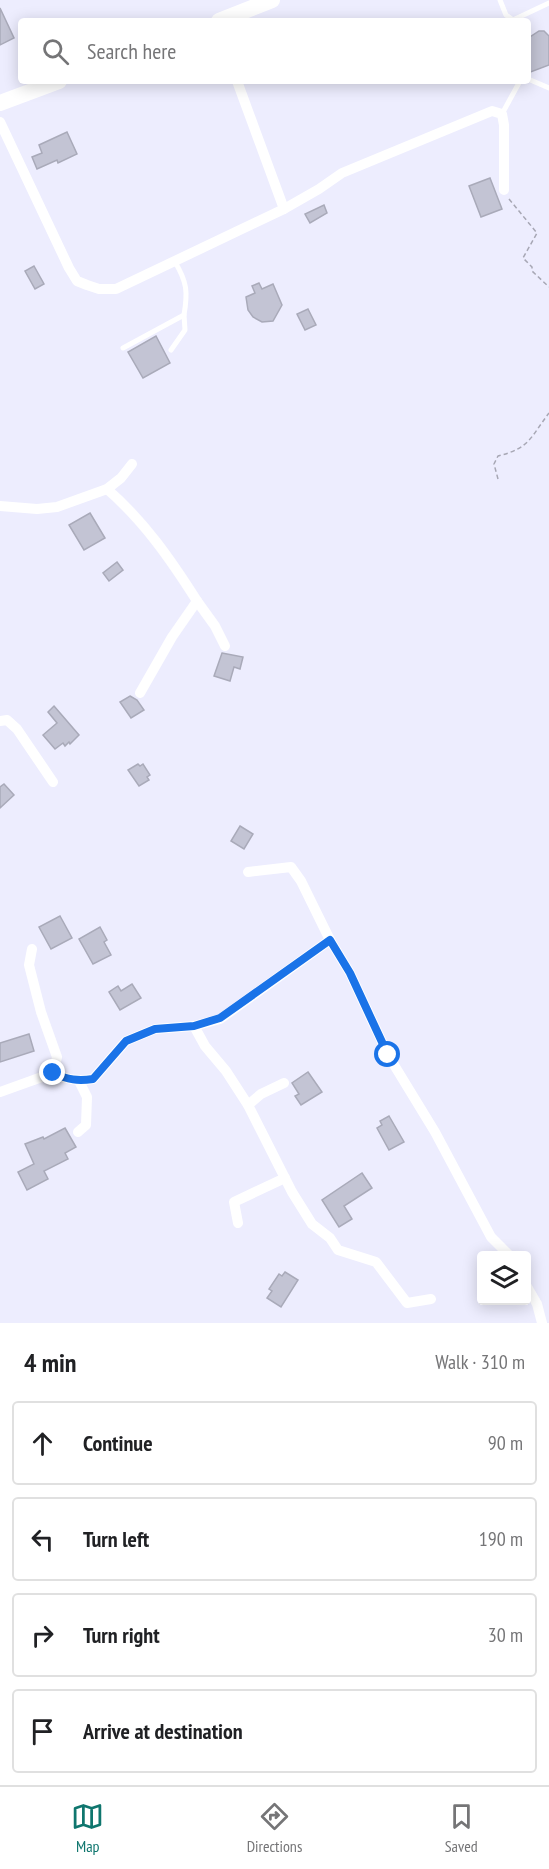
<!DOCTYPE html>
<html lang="en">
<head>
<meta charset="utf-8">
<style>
  :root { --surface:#fff; --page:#f2f2f2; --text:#202124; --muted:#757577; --line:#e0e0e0; --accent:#0f766e }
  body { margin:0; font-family:"PT Sans Narrow",sans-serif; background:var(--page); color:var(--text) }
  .controls { position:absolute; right:18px; bottom:18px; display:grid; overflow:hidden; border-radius:6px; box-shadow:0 3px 15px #0003 }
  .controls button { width:54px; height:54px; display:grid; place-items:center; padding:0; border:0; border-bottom:2px solid var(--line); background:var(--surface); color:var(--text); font:30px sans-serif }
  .stop { position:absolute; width:18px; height:18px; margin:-14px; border:4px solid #1a73e8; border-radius:50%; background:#fff }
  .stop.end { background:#1a73e8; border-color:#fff; box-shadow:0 2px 6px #0008 }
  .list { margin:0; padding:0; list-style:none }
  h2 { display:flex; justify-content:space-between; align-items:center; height:78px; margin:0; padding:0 24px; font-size:26px }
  h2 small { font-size:20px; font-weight:400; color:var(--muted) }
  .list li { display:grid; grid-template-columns:39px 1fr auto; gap:18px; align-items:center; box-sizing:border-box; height:84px; margin:0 12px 12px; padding:0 12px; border:2px solid var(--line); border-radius:6px }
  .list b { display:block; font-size:22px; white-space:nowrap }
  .list em { font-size:20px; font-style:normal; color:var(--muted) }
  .icon { flex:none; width:33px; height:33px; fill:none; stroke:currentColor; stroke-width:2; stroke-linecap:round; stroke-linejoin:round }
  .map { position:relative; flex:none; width:549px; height:1323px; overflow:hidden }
  .search { position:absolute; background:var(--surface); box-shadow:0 3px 15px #0003; left:18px; right:18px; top:18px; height:66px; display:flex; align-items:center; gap:15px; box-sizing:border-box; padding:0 21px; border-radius:6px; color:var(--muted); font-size:22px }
  .sheet { height:462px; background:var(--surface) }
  nav { display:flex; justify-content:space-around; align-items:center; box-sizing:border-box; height:84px; border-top:2px solid var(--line); background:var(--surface); font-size:16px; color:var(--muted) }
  nav a { display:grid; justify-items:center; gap:3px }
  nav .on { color:var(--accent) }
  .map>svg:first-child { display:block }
  .building { fill:#c3c4d4; stroke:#a9aab9; stroke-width:1.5 }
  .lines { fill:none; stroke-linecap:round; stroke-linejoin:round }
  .path { stroke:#a7a7b4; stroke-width:1.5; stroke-dasharray:4.5 3; stroke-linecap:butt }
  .service { stroke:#fff; stroke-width:5 }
  .minor { stroke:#fff; stroke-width:10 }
  .primary { stroke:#fff; stroke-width:16 }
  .route { stroke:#1a73e8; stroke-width:8 }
</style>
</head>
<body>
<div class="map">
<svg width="549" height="1323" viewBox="0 0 549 1323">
  <rect width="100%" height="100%" fill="#ededfe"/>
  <!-- building -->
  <g class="building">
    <path d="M0,8l14,30 -14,7z"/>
    <path d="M539,31h5l5,5v29l-21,8 2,-36z"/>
    <path d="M67,132l10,22 -19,9 -1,-3 -20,9 -5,-12 10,-4 -3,-8z"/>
    <path d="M490,178l12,31 -21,8 -12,-31z"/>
    <path d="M324,205l3,8 -17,10 -5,-9z"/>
    <path d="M34,266l10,18 -9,5 -10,-18z"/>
    <path d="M259,283l3,6 11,-5 9,21 -9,16 -11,1 -9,-5 -5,-7 -2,-13 9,-4 -3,-7z"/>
    <path d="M308,309l8,16 -11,5 -8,-16z"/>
    <path d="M156,336l14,27 -27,15 -15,-26z"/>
    <path d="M90,513l15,25 -21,12 -15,-25z"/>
    <path d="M117,562l6,8 -14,11 -6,-8z"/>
    <path d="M222,653l21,4 -3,12 -6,-2 -4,14 -16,-5z"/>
    <path d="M130,696l7,4 7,10 -13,8 -11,-16z"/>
    <path d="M54,706l25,29 -9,9 -1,-2 -4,4 -2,-3 -8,6 -12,-14 14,-12 -9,-11z"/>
    <path d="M138,764l2,2 3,-2 7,11 -3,2 2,3 -10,6 -11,-16z"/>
    <path d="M4,784l10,11 -14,13v-21z"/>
    <path d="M240,826l13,8 -9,15 -13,-8z"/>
    <path d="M60,916l12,22 -21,11 -12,-22z"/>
    <path d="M100,927l7,13 -3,2 7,13 -18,9 -14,-25z"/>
    <path d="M132,984l9,14 -21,12 -11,-18 9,-6 3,5z"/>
    <path d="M29,1034l5,17 -34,11v-19z"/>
    <path d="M308,1072l14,20 -21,13 -6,-9 4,-2 -7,-11z"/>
    <path d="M389,1116l15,26 -15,8 -12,-22 5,-3 -2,-4z"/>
    <path d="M65,1128l11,19 -11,6 3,6 -24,12 4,8 -21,11 -9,-18 16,-8 -9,-20 18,-7 1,2z"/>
    <path d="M362,1173l10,15 -28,18 8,13 -13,8 -17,-27z"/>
    <path d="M285,1272l13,8 -17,27 -14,-9 5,-7 -3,-2 10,-15 3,2z"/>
  </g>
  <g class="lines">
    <!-- path -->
    <g class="path">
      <path d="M509,199l28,34 -14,25 9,9v4l17,16"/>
      <path d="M498,479l-4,-15 4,-8c32,-8 32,-18 51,-43"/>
    </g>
    <!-- service -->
    <g class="service">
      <path d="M500,0l6,15 7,5 36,-17"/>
      <path d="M528,79l21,9"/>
      <path d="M502,114l18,-33"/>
      <path d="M123,348l61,-33c4,-23 3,-33 -9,-53"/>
      <path d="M171,350l14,-20 -1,-15"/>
    </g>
    <!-- minor -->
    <g class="minor">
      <path d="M237,81l47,128"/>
      <path d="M0,122l69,146 8,13 10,4 12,4h17l168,-80 35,-20 23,-16 150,-62 10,3 2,11v65"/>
      <path d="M107,489c37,32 64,71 90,112l-25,36 -32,56"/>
      <path d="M0,506l37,3 20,-2 50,-18 14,-11 11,-14"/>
      <path d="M197,601l18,25 10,20"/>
      <path d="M0,721l7,-1 10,9 36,53"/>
      <path d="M248,872l43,-5 10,14 29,59 20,33 38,82 47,77 56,105 19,19"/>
      <path d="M32,949l-3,16 12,47 16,45 -4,16"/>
      <path d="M194,1026l11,20 21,25 22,34 44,87 20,32 18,14 8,12 38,12 31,41 24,-4"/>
      <path d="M0,1092l53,-19c15,7 25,8 40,6l33,-38 29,-12 39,-3 26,-7 110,-79"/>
      <path d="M248,1105l13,-11 23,-11"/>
      <path d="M78,1132l8,-7 1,-28 -8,-16"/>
      <path d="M238,1223l-4,-21 51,-24"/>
      <path d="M526,1285l11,19 5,19"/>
    </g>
    <!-- primary -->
    <g class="primary">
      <path d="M219,21l53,-21"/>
      <path d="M0,103l59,-22"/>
    </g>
  </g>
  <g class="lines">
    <!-- route -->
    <path class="route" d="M53,1073c15,7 25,8 40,6l33,-38 29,-12 39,-3 26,-8 110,-78 20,33 38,82"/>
  </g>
</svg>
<div class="controls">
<button><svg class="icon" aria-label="layers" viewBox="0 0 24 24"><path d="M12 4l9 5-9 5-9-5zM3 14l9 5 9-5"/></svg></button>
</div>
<div class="stop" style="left:388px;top:1055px"></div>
<div class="stop end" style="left:53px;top:1073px"></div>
<div class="search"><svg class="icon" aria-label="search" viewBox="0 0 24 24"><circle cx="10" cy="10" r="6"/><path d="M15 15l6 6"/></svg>Search here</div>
</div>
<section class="sheet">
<h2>4 min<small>Walk · 310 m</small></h2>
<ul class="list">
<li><svg class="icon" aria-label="ahead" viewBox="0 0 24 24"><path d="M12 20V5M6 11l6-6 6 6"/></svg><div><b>Continue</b></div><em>90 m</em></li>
<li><svg class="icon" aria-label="left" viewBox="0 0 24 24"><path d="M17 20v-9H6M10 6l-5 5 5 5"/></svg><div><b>Turn left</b></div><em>190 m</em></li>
<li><svg class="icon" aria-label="right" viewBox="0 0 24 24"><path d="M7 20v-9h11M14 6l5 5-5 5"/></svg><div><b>Turn right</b></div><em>30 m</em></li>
<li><svg class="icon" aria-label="arrive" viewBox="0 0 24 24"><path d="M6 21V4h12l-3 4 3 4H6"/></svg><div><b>Arrive at destination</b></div></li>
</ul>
</section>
<nav>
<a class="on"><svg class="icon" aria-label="map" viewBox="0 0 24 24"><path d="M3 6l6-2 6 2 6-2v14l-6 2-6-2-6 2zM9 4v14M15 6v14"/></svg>Map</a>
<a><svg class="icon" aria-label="directions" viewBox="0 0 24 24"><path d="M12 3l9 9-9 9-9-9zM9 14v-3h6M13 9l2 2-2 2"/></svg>Directions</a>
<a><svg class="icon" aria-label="saved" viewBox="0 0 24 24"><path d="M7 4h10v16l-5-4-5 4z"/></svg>Saved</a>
</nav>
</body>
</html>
